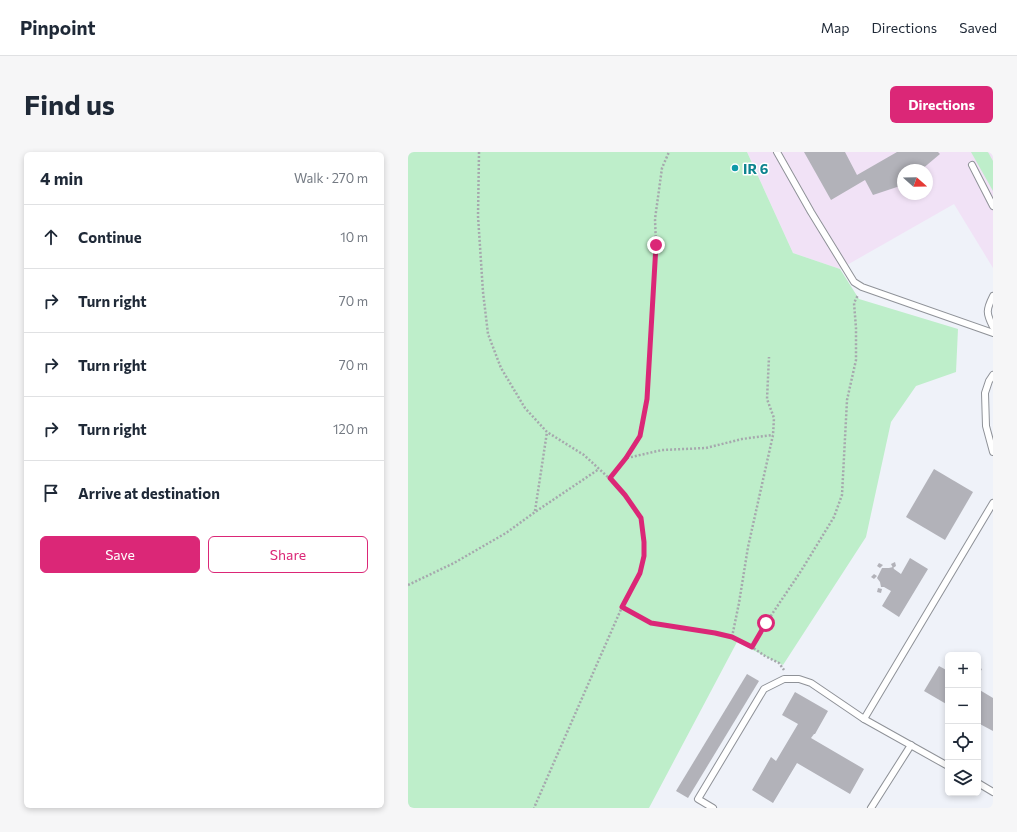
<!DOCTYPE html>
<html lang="en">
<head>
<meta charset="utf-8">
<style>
  :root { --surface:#fff; --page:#f6f6f7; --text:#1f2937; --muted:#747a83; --line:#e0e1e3; --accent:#db2777 }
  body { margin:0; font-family:Commissioner,sans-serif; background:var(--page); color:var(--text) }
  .controls { position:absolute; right:12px; bottom:12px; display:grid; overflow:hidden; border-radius:6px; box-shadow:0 2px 6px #0003 }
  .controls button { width:36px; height:36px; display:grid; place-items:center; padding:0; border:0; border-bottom:1px solid var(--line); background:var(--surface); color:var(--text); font:20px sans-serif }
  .compass { position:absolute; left:489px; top:12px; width:36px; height:36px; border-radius:50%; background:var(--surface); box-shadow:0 2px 6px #0003; rotate:110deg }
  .stop { position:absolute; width:12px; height:12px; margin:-9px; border:3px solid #db2777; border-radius:50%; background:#fff }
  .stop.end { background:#db2777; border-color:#fff; box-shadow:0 1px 4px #0008 }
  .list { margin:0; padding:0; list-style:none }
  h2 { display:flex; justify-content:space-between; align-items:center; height:52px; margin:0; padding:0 16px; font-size:17px }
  h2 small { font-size:13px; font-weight:400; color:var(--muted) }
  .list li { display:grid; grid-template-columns:26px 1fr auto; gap:12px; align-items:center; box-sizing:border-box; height:64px; padding:0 16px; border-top:1px solid var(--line) }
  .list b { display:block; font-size:15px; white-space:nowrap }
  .list em { font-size:13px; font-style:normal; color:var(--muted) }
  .actions { display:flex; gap:8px; padding:12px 16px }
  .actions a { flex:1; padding:9px 0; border:1px solid var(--accent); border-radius:6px; text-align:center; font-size:14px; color:var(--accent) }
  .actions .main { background:var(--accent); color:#fff }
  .icon { flex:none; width:22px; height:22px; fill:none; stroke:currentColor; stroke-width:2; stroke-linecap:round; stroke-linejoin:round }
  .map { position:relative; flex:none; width:585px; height:656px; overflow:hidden; border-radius:6px }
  header { display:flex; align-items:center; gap:24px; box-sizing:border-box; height:56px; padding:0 20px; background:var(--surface); border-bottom:1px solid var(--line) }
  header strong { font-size:19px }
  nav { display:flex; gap:22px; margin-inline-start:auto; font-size:14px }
  .intro { display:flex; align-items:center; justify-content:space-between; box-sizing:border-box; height:96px; padding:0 24px }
  h1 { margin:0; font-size:28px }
  .button { padding:10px 18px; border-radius:6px; background:var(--accent); color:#fff; font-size:14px; font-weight:700 }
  main { display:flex; gap:24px; padding:0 24px }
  aside { flex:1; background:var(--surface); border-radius:6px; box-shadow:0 2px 6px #0003 }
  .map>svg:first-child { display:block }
  .medical { fill:#f1e2f6; fill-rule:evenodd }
  .green { fill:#beeeca }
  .building { fill:#b2b2b9 }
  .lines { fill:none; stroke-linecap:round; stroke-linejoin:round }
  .lane-casing { stroke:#8f9298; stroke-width:8 }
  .path { stroke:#a6a8ad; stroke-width:2.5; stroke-dasharray:2 2; stroke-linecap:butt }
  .lane { stroke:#fff; stroke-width:6 }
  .route { stroke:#db2777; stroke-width:5 }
  .culture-dot { fill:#0f9aa8; stroke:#fff; stroke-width:1.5 }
  .labels { text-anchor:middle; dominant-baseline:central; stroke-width:3; stroke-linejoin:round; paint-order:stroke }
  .culture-label { font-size:14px; font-weight:bold; fill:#0d838f; stroke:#fff; text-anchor:start }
</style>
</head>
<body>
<header>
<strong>Pinpoint</strong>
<nav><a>Map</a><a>Directions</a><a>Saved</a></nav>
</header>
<div class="intro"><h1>Find us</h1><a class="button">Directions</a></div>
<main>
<aside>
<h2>4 min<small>Walk · 270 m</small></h2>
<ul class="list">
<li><svg class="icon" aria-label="ahead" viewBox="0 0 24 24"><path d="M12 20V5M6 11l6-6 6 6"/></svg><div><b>Continue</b></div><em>10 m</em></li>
<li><svg class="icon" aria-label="right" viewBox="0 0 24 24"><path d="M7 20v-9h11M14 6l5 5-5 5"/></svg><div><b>Turn right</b></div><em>70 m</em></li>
<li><svg class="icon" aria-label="right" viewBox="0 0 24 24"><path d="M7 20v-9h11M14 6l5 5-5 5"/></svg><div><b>Turn right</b></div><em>70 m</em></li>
<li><svg class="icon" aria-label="right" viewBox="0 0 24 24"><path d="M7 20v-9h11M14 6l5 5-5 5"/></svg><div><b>Turn right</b></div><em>120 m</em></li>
<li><svg class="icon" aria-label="arrive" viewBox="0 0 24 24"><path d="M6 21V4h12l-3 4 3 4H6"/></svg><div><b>Arrive at destination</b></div></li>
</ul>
<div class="actions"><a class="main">Save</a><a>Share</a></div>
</aside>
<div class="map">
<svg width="585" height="656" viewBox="0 0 585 656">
  <rect width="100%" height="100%" fill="#eff2f9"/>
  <!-- medical -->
  <path class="medical" d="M339,0h246v116l-39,-64 -114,65 -47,-16zM495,18h24v24h-24z"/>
  <!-- green -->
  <g class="green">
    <path d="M0,0h339l46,101 47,16 19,30 99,30 -2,43 -40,14 -25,36 -25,115 -83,128 -46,-23 -88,166h-241z"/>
    <path d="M563,0h17l5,9v30z"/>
  </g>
  <!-- building -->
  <g class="building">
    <path d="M396,0h41l12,23 40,-23h41l2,2 -19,16h-18v15l-30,10 -8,-15 -34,20z"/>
    <path d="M526,317l39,23 -28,48 -39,-23z"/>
    <path d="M502,406l18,11 -29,48 -17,-11 9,-15 -7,-4h-3l-1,-5 -3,-4 5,-10h7l4,-1 1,2 7,5z"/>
    <path d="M487,410l1,4 -3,2 -2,-4z"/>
    <path d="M471,411l4,2 -3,3 -3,-2z"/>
    <path d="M466,422l3,2 -3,3 -3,-2z"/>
    <path d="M470,436l4,1 -1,4 -4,-1z"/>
    <path d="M531,514l9,5v34l-24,-14z"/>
    <path d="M570,515l4,2 -4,7z"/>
    <path d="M339,522l12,7 -71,117 -12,-7z"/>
    <path d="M570,537l15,9v33l-15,-8z"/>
    <path d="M387,540l33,19 -13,23h-1l-3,4 53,31 -14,25 -53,-31 -24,40 -21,-13 19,-33 5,4 22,-37 -16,-9z"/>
  </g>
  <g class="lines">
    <defs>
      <g id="lane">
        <path d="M369,0l34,60 43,70 8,5 131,46"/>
        <path d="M564,13l21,41"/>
        <path d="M585,144c-7,14 -7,17 0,31"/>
        <path d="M585,223l-4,6 -4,12 1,33 7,26"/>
        <path d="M540,614l-84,-47 129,-216"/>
        <path d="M570,631l15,9"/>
        <path d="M305,656l-15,-9 66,-110 20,-10h15l12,4 53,36"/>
        <path d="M463,656l40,-63"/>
      </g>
    </defs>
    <!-- lane casing -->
    <use href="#lane" class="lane-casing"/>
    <!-- path -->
    <g class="path">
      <path d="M71,0l-1,64 5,76 5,42 13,34 24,40 22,24 37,23 26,24 15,16 16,23 3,24v14l-4,17 -18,34 -50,114 -38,87"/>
      <path d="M219,306l35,-8 44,-2 36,-9 31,-4"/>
      <path d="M202,327l16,-21 13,-22 8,-37 9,-154 -1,-26 7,-51 7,-16"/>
      <path d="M127,359l12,-79"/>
      <path d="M0,433l46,-22 52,-30 29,-21 64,-43"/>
      <path d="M214,455l29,16 64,10 17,4 20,10 13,9 14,7 5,7"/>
      <path d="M324,485l7,-34 9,-56 25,-112 1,-17 -7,-19 2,-42"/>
      <path d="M344,495l14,-24 35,-52 33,-54 8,-22 5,-95 9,-40v-32l-2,-25 4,-8"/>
    </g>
    <!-- lane -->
    <use href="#lane" class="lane"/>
  </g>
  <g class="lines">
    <!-- route -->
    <path class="route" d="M248,93l-9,154 -7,37 -14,22 -16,20 15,17 16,23 3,24v14l-4,17 -18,34 29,16 64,10 17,4 20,10 14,-24"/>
  </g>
  <!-- markers -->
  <circle class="culture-dot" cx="327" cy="16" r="4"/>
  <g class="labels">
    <!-- culture labels -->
    <g class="culture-label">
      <text x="335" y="16">IR 6</text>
    </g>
  </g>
</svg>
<div class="controls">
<button>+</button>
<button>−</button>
<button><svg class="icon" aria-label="locate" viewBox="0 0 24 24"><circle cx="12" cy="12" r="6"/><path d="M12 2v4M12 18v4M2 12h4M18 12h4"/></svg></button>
<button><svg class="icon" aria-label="layers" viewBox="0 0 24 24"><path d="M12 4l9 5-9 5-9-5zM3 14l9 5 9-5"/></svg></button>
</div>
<svg class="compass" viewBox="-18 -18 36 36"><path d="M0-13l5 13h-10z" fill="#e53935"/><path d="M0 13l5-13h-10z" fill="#747a83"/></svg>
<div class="stop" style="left:358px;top:471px"></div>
<div class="stop end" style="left:248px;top:93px"></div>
</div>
</main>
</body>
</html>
